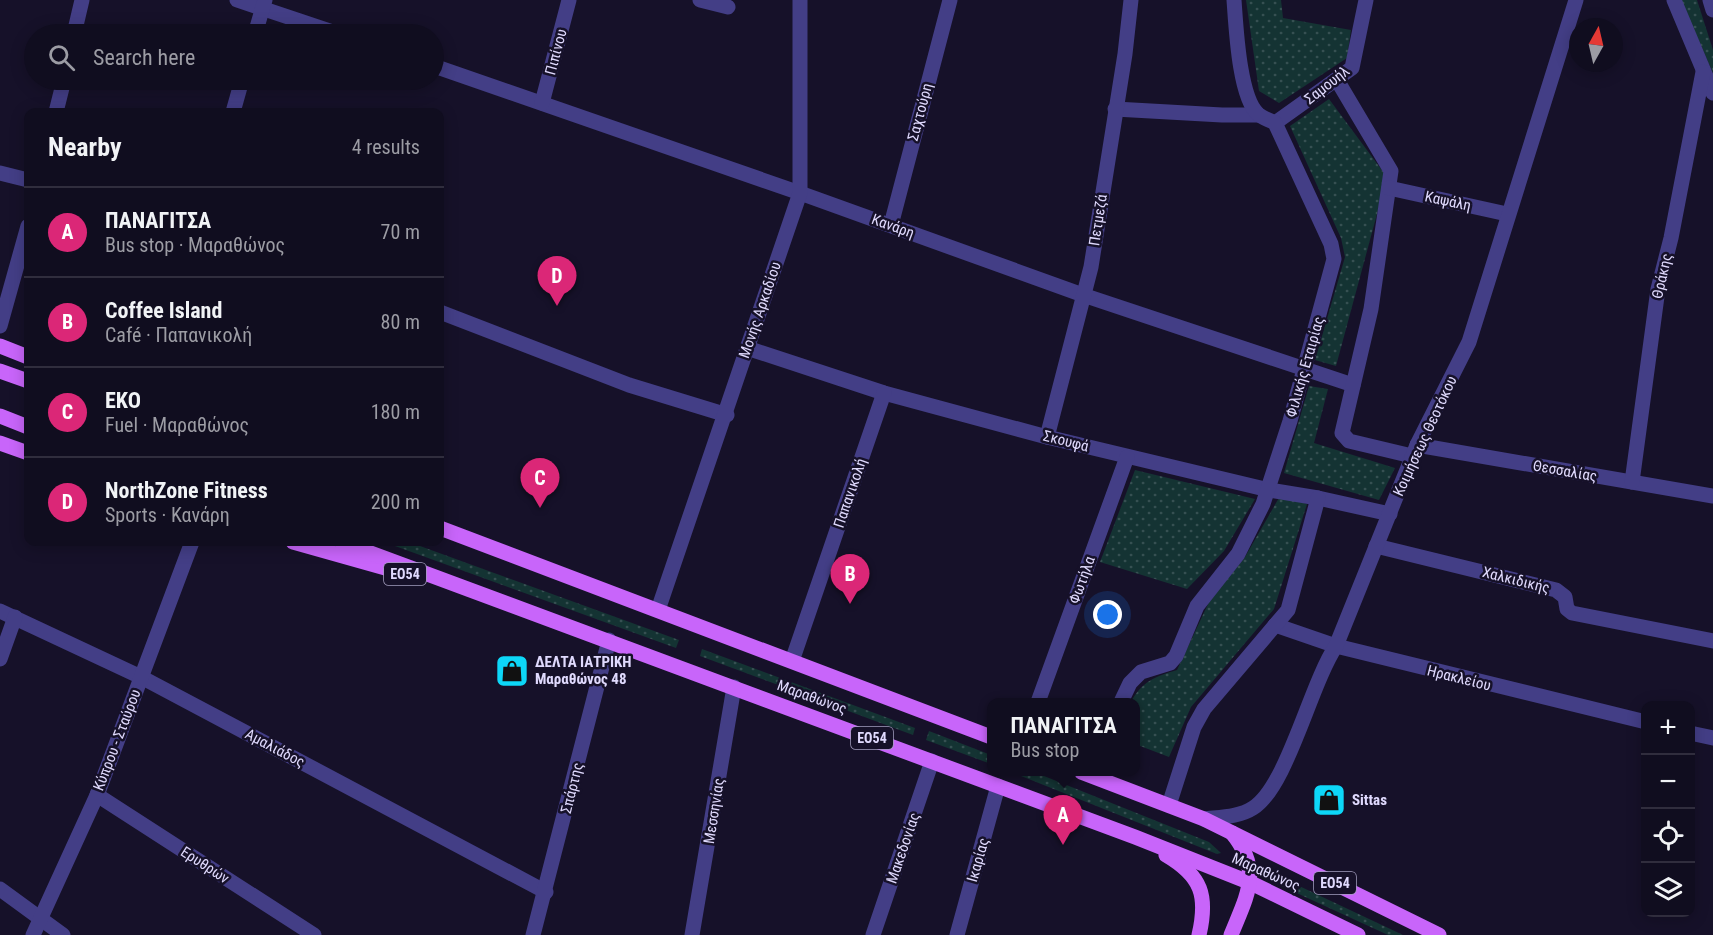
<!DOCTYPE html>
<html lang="en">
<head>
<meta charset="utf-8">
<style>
  :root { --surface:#100d1f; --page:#191628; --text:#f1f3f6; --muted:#9c9ca4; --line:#302d3d; --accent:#db2777 }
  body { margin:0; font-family:"Roboto Condensed",sans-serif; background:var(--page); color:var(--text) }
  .controls { position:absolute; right:18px; bottom:18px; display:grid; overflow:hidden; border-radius:12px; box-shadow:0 3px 15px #0003 }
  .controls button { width:54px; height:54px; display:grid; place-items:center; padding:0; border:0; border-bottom:2px solid var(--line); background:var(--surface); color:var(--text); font:30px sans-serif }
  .compass { position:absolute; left:1569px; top:18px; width:54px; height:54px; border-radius:50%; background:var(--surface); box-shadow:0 3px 15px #0003; rotate:8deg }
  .you { position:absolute; left:1108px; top:615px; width:21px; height:21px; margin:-15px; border:4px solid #fff; border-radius:50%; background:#1a73e8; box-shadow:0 0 0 9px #1a73e833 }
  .badge { display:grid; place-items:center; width:39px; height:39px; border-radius:50%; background:var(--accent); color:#fff; font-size:20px; font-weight:700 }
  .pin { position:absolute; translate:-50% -50px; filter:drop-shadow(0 2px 3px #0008) }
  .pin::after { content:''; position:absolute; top:32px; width:21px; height:18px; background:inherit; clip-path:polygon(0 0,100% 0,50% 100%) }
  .popup { position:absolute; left:987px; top:698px; width:153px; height:78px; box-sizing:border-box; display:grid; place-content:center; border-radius:12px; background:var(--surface); filter:drop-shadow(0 2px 4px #0005); font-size:20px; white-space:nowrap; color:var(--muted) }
  .popup b { font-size:22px; color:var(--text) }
  .popup::after { content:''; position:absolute; left:50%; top:100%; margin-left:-12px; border:12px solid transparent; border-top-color:var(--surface) }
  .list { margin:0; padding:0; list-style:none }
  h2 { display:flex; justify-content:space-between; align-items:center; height:78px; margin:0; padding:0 24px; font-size:26px }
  h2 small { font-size:20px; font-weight:400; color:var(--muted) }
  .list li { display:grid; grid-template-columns:39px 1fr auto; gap:18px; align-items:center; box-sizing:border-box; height:90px; padding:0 24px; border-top:2px solid var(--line) }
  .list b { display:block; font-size:22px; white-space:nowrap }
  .list p { margin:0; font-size:20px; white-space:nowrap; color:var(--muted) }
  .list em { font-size:20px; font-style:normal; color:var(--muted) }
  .icon { flex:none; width:33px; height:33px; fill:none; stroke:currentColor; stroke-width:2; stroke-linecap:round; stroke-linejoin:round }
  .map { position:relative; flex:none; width:1713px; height:935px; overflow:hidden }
  .search { position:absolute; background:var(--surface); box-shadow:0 3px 15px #0003; left:24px; top:24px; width:420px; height:66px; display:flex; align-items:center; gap:15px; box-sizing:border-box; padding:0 21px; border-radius:33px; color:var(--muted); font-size:22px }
  .panel { position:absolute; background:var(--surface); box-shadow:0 3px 15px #0003; left:24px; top:108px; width:420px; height:438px; border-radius:12px }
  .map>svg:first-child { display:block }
  .grass { fill:url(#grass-dots) }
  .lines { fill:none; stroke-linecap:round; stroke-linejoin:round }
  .minor { stroke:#433e86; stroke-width:15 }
  .major { stroke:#c865fa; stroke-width:15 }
  .labels { text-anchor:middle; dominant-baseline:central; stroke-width:5; stroke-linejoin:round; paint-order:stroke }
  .shield { fill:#161129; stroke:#a39ebe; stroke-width:1.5 }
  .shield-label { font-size:14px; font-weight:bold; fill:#e0dafe }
  .street-label { font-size:15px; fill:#e0dafe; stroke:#161129 }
  .poi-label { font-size:15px; font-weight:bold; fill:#e0dafe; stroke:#161129; text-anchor:start }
</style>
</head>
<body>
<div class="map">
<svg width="1713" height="935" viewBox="0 0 1713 935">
  <defs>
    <pattern id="grass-dots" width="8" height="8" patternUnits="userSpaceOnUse" patternTransform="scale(1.5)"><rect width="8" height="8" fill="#143333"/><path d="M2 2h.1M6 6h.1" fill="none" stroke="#365052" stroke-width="1.8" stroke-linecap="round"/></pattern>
  </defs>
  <rect width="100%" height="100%" fill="#161129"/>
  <!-- grass -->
  <g class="grass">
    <path d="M1246,0h35l2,18 68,12 -4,28 -68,45 -20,-12z"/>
    <path d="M1681,0h16l16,50v23z"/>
    <path d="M1329,99l58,78 -51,189 -21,-6 30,-103 -4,-19 -51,-112z"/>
    <path d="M1309,386l19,3 -14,54 81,25 -16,32 -95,-27z"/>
    <path d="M1135,470l120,29 -31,52 -37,38 -87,-27z"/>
    <path d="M1280,496l27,8 -33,105 -83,98 -22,50 -34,-13v-42h-4c10,-20 25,-26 46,-32l32,-68 36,-45z"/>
    <path d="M384,542h25l270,98 -3,8z"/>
    <path d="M702,649l213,79 -2,7 -213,-79z"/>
    <path d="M929,731l62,24v9l-65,-24z"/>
    <path d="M1011,772h23l175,70 12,11 -4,1z"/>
    <path d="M1257,866l146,69h-15l-126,-58z"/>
  </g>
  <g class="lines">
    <!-- minor -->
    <g class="minor">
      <path d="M237,0l102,34"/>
      <path d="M700,0l28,7"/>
      <path d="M1674,0l39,93"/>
      <path d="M1710,0l3,10"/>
      <path d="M74,34l8,-34"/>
      <path d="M255,34l10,-34"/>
      <path d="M434,66l366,127 283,102 270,90"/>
      <path d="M1337,80l54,91 -20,138 -29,124 7,8 63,15"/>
      <path d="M542,103l27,-103"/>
      <path d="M1115,109l107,6h37"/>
      <path d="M56,112l8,-32"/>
      <path d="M233,112l9,-32"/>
      <path d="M1275,123l77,-55 14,-68"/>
      <path d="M0,173l28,7"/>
      <path d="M1389,188l118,26"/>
      <path d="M891,225l59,-225"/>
      <path d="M440,312l189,73 98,30"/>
      <path d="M0,326l28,-100"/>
      <path d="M747,348l137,45 163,44 222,53 49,8 72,16"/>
      <path d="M1047,437l44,-170 34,-213 6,-54"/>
      <path d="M1417,445l296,51"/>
      <path d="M1632,482l26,-193 13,-51 32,-166"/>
      <path d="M1376,546l180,44 9,7 2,12 5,4 141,28"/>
      <path d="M658,610l142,-417v-193"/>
      <path d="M0,611l141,66 405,215"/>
      <path d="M1275,625l61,21 310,76"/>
      <path d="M0,659l15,-42"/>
      <path d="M792,661l92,-268"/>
      <path d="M1038,702l89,-245"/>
      <path d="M1121,702l9,-19 11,-11 29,-9 6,-7 21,-50 41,-52 25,-50 27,-83 44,-162 -3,-15 -56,-121c-5,-3 -13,-5 -17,-9 -19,-17 -22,-88 -24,-114"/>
      <path d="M1690,733l23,5"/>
      <path d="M97,795l217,140"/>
      <path d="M1169,805l25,-78 10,-18 84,-99 30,-112"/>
      <path d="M1204,819c17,-2 35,-2 49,-11 34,-21 57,-123 83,-162l81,-201 52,-103 107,-342"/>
      <path d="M0,889l63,46"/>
      <path d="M33,935l64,-140 95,-253"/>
      <path d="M533,935l76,-295"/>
      <path d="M692,935l42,-248"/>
      <path d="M873,935l59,-174"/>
      <path d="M957,935l41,-149"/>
    </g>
    <!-- major -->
    <g class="major">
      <path d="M0,346l28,11"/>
      <path d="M0,371l28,10"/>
      <path d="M0,416l28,11"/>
      <path d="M0,443l28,10"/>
      <path d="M440,528l551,209"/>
      <path d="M293,542l103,29"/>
      <path d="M341,542l794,295 116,46 107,52"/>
      <path d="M1081,772l123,47 235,116"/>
      <path d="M1166,855c36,21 42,41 33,80"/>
      <path d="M1231,935c16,-40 32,-64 1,-102"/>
    </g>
  </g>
  <!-- icons -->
  <defs>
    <symbol id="shop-square" viewBox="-11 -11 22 22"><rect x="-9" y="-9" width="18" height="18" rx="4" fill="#0dd7f8" stroke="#161129"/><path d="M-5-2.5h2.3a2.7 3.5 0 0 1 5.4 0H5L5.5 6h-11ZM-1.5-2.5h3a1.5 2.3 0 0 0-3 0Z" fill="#111"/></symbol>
  </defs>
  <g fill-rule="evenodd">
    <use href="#shop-square" x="493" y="652" width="38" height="38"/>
    <use href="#shop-square" x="1310" y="781" width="38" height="38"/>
  </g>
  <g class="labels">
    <!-- shield labels -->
    <g class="shield">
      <rect x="384" y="563" width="42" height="22" rx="4.5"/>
      <rect x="851" y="727" width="42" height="22" rx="4.5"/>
      <rect x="1314" y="872" width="42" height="22" rx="4.5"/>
    </g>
    <g class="shield-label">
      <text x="405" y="574">ΕΟ54</text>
      <text x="872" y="738">ΕΟ54</text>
      <text x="1335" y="883">ΕΟ54</text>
    </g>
    <!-- street labels -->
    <g class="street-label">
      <text transform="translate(556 52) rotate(-75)">Πιπίνου</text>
      <text transform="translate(1327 85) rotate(-38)">Σαμουήλ</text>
      <text transform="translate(920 112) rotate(-75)">Σαχτούρη</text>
      <text transform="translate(1448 201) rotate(12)">Καψάλη</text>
      <text transform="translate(1098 220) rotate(-81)">Πετμεζά</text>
      <text transform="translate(893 226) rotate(20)">Κανάρη</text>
      <text transform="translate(1662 276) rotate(-77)">Θράκης</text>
      <text transform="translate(760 310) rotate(-71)">Μονής Αρκαδίου</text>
      <text transform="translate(1305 367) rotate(-74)">Φιλικής Εταιρίας</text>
      <text transform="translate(1425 436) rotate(-65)">Κοιμήσεως Θεοτόκου</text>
      <text transform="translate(1066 441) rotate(14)">Σκουφά</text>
      <text transform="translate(1565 471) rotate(10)">Θεσσαλίας</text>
      <text transform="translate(850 493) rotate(-71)">Παπανικολή</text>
      <text transform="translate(1082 580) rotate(-70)">Φωτήλα</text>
      <text transform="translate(1516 580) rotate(14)">Χαλκιδικής</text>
      <text transform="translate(1459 678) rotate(14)">Ηρακλείου</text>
      <text transform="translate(812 697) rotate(20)">Μαραθώνος</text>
      <text transform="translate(117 740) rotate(-69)">Κύπρου - Σταύρου</text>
      <text transform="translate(275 748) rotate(28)">Αμαλιάδος</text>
      <text transform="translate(572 788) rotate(-76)">Σπάρτης</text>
      <text transform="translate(714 811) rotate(-81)">Μεσσηνίας</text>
      <text transform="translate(903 848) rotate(-71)">Μακεδονίας</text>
      <text transform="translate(978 860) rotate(-74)">Ικαρίας</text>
      <text transform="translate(205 865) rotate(33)">Ερυθρών</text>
      <text transform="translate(1266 872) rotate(24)">Μαραθώνος</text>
    </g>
    <!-- poi labels -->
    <g class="poi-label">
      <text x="535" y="662">ΔΕΛΤΑ ΙΑΤΡΙΚΗ<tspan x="535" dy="17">Μαραθώνος 48</tspan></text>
      <text x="1352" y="800">Sittas</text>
    </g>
  </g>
</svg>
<div class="controls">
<button>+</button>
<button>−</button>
<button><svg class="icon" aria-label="locate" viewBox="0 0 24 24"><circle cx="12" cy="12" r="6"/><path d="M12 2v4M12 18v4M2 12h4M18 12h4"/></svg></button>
<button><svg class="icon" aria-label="layers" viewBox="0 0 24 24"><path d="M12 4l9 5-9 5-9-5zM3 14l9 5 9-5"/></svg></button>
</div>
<svg class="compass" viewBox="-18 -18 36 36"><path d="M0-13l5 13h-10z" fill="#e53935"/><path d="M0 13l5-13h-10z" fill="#9c9ca4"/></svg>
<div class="you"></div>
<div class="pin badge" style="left:1063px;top:845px">A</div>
<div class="popup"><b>ΠΑΝΑΓΙΤΣΑ</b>Bus stop</div>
<div class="pin badge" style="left:850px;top:604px">B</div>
<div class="pin badge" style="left:540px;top:508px">C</div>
<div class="pin badge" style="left:557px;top:306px">D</div>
<div class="search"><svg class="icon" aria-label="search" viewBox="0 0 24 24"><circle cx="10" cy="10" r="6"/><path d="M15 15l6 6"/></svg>Search here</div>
<section class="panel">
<h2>Nearby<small>4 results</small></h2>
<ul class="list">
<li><span class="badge">A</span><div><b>ΠΑΝΑΓΙΤΣΑ</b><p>Bus stop · Μαραθώνος</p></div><em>70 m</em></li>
<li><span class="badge">B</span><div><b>Coffee Island</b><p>Café · Παπανικολή</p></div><em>80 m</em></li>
<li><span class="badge">C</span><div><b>EKO</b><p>Fuel · Μαραθώνος</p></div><em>180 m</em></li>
<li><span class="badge">D</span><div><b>NorthZone Fitness</b><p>Sports · Κανάρη</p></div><em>200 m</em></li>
</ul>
</section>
</div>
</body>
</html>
